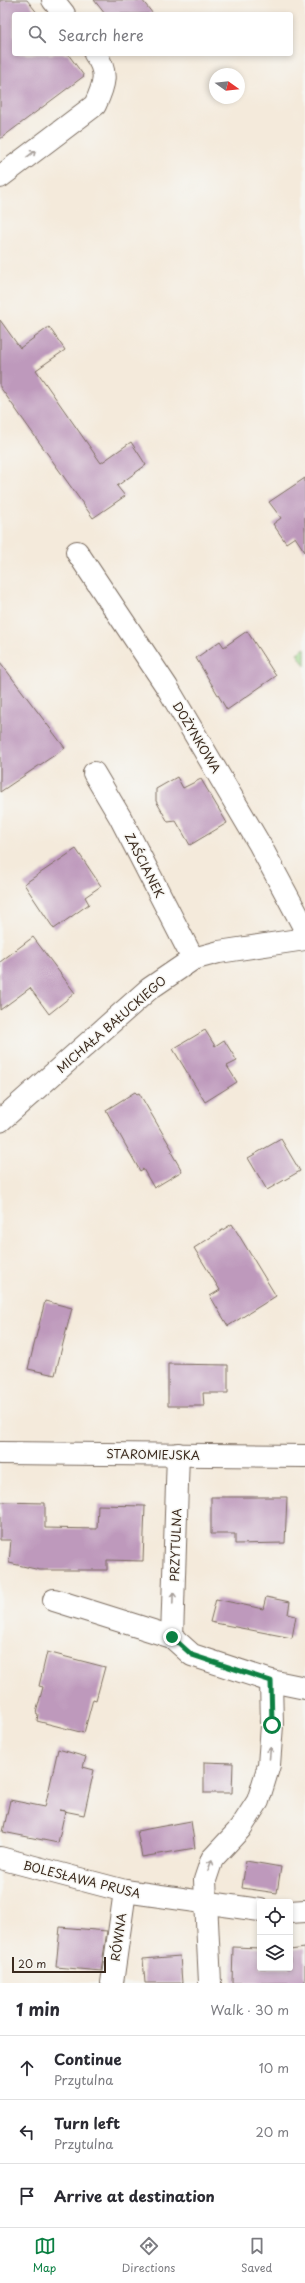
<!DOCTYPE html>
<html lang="en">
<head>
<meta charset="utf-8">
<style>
  :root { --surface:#fff; --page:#f7f7f7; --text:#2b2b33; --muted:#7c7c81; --line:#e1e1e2; --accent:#0b8043 }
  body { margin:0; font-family:"Playpen Sans",sans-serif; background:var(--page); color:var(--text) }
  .controls { position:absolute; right:12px; bottom:12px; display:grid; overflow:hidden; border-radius:4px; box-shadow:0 2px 6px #0003 }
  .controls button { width:36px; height:36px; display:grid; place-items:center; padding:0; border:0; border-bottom:1px solid var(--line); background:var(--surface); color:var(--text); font:20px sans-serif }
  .compass { position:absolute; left:209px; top:68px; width:36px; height:36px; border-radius:50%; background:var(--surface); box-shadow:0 2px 6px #0003; rotate:105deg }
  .scale { position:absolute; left:12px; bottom:10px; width:94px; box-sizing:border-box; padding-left:4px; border:2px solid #3b2a1e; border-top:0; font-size:11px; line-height:14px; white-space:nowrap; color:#3b2a1e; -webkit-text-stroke:3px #f6f6f2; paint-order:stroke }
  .stop { position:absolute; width:12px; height:12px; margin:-9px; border:3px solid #0b8043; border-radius:50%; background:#fff }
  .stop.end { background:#0b8043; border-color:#fff; box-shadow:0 1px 4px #0008 }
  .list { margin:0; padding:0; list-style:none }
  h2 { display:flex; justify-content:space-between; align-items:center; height:52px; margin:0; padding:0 16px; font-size:17px }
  h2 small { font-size:13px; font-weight:400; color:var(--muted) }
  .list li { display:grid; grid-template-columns:26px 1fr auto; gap:12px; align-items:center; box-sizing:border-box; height:64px; padding:0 16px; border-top:1px solid var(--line) }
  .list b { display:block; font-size:15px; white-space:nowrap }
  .list p { margin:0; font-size:13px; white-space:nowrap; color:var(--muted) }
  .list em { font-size:13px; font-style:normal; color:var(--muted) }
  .icon { flex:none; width:22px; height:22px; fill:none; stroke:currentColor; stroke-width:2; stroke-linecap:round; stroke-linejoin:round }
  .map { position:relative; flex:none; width:305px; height:1983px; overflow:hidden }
  .search { position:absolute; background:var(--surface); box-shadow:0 2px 6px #0003; left:12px; right:12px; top:12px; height:44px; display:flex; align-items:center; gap:10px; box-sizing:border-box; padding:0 14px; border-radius:4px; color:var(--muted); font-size:15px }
  .sheet { height:244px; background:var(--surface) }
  nav { display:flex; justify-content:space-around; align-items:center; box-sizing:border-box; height:56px; border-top:1px solid var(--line); background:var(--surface); font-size:11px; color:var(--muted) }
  nav a { display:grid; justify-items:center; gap:2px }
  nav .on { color:var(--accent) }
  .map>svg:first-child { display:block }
  .green { fill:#9cd88c; stroke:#6c8155 }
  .building { fill:#be99bc }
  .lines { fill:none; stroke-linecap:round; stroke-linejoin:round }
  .minor-casing { stroke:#7c6d60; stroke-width:24 }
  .minor { stroke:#fff; stroke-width:22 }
  .oneway { stroke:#a79f9a }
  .route { stroke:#0b8043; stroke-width:5 }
  .labels { text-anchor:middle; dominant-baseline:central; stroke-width:3; stroke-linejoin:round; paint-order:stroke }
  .street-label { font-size:12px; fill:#3b2a1e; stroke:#f6f6f2 }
</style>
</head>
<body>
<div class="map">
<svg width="305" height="1983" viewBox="0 0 305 1983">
  <rect width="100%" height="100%" fill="#f6f6f2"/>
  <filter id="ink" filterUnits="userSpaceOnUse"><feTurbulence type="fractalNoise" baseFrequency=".025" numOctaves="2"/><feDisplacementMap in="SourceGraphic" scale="8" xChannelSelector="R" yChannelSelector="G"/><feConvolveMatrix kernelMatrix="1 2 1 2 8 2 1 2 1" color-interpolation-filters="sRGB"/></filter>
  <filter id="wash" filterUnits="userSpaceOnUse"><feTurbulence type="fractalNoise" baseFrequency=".012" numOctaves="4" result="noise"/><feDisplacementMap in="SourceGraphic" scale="16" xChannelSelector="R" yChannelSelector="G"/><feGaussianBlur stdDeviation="0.9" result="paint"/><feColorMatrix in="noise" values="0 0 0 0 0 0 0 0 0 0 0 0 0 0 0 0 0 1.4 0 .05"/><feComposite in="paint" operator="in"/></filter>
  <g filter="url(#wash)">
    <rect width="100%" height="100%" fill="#f4eadb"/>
    <!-- green -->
    <path class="green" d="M305,648v18l-8,-13z"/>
    <g id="blocks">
      <!-- building -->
      <g class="building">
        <path d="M0,0h27l11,14h-24v40h54l16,22 -84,63z"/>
        <path d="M94,0h48l11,14h-48z"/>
        <path d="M0,320l20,28 29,-21 16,23 -29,20 65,93 30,-21 15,23 -29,21 8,10 -32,22 -93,-131z"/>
        <path d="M305,478v74l-10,-15 -9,6 -13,-19 8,-6 -12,-16z"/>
        <path d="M247,631l29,45 -49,34 -31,-52 24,-17 4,6z"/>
        <path d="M0,662l65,86 -65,44z"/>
        <path d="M177,777l6,11 18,-9 26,44 -37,22 -14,-24 -8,1 -12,-21v-12z"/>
        <path d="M76,849l25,37 -16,11 4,7 -35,25 -30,-45z"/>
        <path d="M33,937l42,56 -26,21 -19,-26 -30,22v-48z"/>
        <path d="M205,1030l10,16 9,-6 13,21 -10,5 10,16 -32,20 -32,-53z"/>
        <path d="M135,1092l2,2 2,-1 34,58 -2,1 11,19 -28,17 -11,-19 -3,2 -34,-61z"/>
        <path d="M281,1139l19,32 -33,19 -19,-32z"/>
        <path d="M232,1224l44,72 -48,30 -18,-30 10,-6 -26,-42z"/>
        <path d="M45,1301l27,7 -17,67 -27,-6z"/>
        <path d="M168,1364l60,1v28h-25l1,13h-36z"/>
        <path d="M211,1497h76l-2,46 -50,1v-10h-24z"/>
        <path d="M0,1502l45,1v25l52,1 1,-24 47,1 -2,55 -36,-1v10h-67l-31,-7 2,-23h-11z"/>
        <path d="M266,1597l24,5 -2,12 8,2 -4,22 -82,-16 6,-23 47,10z"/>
        <path d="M47,1652l58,15 -9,33 -3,-1 -9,34 -47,-12 1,-7 -2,-1 7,-26 -4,-1z"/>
        <path d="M58,1749l28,8 -3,10 11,3 -10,45 -25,-5 6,1 -7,32 -55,-11 7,-32 35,7z"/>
        <path d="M204,1762l29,1 -1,30h-28z"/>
        <path d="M191,1821l4,27 -53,9 -5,-26z"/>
        <path d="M246,1861l35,6 -4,26 -35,-5z"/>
        <path d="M60,1927l47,4 -6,40 -45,-4z"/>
        <path d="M233,1947l27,1v20h30v-18l15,-2v35h-73z"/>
        <path d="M180,1956l2,27h-37l-2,-24z"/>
      </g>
    </g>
  </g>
  <g filter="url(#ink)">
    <use href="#blocks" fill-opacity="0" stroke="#7c6d60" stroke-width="1"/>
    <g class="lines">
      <defs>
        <g id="minor">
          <path d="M53,0l11,14"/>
          <path d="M0,177l95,-72c9,-19 14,-33 0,-51"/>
          <path d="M77,552l90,135 93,158 45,84"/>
          <path d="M94,773l26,44 73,142"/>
          <path d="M0,1121l149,-132 44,-30 26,-7 86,-13"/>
          <path d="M0,1453l305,3"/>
          <path d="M54,1600l118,37 20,18 79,26 34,7"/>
          <path d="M172,1637l6,-183"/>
          <path d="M0,1858l125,33 135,19"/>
          <path d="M290,1912l15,-1"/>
          <path d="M112,1983l13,-92"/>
          <path d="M210,1983l-5,-103 7,-21 28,-30 18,-28 11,-36 3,-40 -1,-44"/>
        </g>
      </defs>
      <!-- minor casing -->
      <use href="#minor" class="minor-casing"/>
      <!-- minor -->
      <use href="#minor" class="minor"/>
    </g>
    <!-- one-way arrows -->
    <defs><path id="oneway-shaft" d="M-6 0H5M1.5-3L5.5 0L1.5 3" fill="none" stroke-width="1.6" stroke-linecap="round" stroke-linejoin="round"/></defs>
    <g class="oneway">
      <use href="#oneway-shaft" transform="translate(31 154) rotate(-37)"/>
      <use href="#oneway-shaft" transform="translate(173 1598) rotate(-88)"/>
      <use href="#oneway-shaft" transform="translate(270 1753) rotate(-85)"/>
      <use href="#oneway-shaft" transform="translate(210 1865) rotate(-70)"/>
    </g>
  </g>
  <g class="lines" filter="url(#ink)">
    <!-- route -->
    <path class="route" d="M172,1637l20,18 79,26 1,44"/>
  </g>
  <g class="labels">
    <!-- street labels -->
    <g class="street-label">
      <text transform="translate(197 737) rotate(59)">DOŻYNKOWA</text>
      <text transform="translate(145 865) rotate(63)">ZAŚCIANEK</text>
      <text transform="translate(111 1024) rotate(-41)">MICHAŁA BAŁUCKIEGO</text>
      <text transform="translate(153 1454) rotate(1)">STAROMIEJSKA</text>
      <text transform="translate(175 1545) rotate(-88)">PRZYTULNA</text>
      <text transform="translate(82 1879) rotate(14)">BOLESŁAWA PRUSA</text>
      <text transform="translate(118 1937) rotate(-82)">RÓWNA</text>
    </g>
  </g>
</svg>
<div class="controls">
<button><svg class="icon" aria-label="locate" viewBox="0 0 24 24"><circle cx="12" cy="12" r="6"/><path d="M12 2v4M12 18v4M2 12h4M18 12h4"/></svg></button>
<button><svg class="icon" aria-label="layers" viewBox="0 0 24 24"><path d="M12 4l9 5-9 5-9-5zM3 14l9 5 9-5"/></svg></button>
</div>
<svg class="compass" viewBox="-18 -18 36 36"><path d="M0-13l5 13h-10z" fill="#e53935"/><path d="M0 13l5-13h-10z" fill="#7c7c81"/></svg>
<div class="scale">20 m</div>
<div class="stop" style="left:272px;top:1725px"></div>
<div class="stop end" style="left:172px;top:1637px"></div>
<div class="search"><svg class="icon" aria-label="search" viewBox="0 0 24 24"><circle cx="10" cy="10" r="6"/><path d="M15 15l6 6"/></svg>Search here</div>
</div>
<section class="sheet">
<h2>1 min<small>Walk · 30 m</small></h2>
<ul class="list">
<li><svg class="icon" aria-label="ahead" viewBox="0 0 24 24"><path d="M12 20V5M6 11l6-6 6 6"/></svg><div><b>Continue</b><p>Przytulna</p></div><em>10 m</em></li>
<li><svg class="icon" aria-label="left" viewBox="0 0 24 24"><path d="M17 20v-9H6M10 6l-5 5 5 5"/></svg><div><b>Turn left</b><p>Przytulna</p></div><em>20 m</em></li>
<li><svg class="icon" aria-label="arrive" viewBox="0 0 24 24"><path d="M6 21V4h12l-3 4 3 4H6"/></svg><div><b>Arrive at destination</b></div></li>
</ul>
</section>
<nav>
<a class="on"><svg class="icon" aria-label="map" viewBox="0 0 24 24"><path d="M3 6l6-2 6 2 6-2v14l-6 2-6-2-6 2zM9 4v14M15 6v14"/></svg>Map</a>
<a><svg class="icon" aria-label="directions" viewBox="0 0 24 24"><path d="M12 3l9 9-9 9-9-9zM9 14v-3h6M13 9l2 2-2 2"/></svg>Directions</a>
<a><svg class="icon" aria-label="saved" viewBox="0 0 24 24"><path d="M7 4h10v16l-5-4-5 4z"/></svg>Saved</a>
</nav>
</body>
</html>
